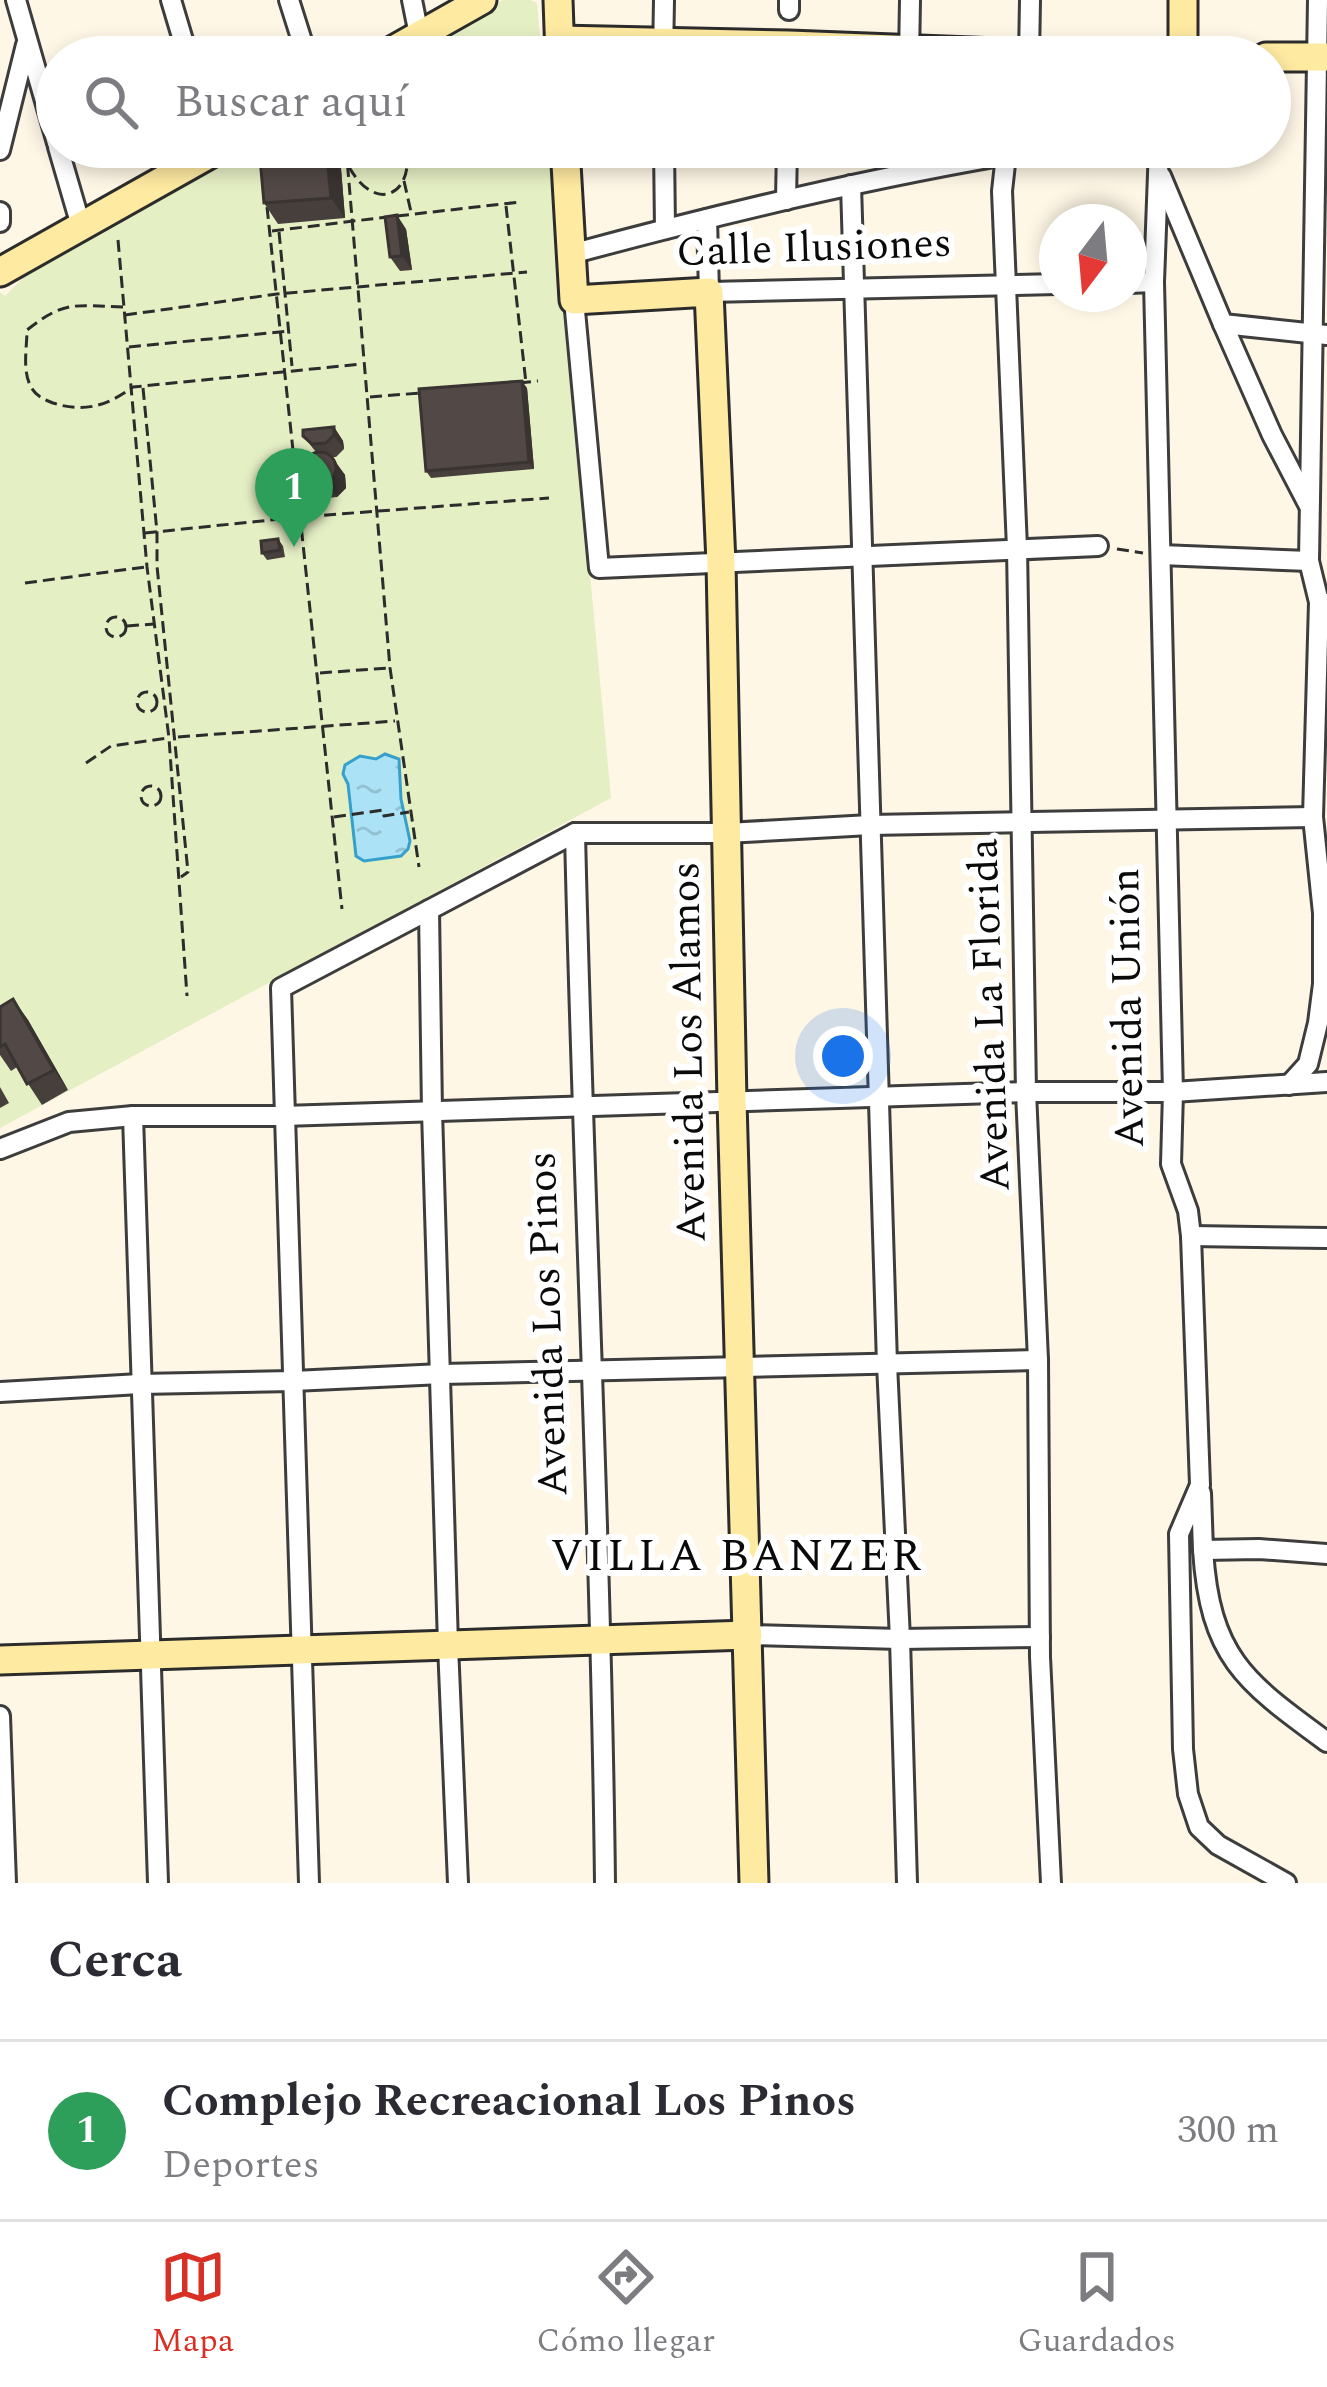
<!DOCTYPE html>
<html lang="es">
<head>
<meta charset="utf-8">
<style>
  :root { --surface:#fff; --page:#f2f2f3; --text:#2b2b33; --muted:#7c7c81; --line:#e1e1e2; --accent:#d93025 }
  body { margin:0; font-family:Spectral,serif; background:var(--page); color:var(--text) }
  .compass { position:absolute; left:1039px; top:204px; width:108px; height:108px; border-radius:50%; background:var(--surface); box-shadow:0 6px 18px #0003; rotate:196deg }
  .you { position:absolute; left:843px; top:1056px; width:42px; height:42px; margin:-30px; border:9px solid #fff; border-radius:50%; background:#1a73e8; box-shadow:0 0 0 18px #1a73e833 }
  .badge { display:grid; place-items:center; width:78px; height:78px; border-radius:50%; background:var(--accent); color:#fff; font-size:39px; font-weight:700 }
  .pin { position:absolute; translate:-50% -99px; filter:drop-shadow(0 3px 6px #0008) }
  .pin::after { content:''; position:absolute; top:63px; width:42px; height:36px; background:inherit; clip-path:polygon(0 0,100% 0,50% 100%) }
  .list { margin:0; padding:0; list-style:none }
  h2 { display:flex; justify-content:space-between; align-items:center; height:156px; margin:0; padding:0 48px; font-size:51px }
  h2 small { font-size:39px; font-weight:400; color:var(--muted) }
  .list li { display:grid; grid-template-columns:78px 1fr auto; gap:36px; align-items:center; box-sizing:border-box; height:180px; padding:0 48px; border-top:3px solid var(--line) }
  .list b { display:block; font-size:45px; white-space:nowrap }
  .list p { margin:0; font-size:39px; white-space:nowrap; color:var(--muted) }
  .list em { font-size:39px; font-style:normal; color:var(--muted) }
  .icon { flex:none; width:66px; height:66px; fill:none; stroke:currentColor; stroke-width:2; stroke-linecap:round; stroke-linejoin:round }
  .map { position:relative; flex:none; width:1327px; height:1883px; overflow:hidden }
  .search { position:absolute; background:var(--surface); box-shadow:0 6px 18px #0003; left:36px; right:36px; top:36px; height:132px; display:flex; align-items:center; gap:30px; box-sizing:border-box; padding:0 42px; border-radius:66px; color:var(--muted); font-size:45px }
  .sheet { height:336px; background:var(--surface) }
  nav { display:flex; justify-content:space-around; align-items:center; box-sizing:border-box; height:168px; border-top:3px solid var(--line); background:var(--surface); font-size:33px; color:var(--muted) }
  nav a { display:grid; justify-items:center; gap:6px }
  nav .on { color:var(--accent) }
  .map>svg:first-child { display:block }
  .pitch { fill:#e5efc4 }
  .water { fill:url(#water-ripples); stroke:#34a0cb; stroke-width:3 }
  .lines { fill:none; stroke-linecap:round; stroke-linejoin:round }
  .street-casing { stroke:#3d3d3d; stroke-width:24 }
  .secondary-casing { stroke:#2c2c2c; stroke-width:33 }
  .path { stroke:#2c2c2c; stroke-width:3; stroke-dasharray:12 6; stroke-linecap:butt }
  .street { stroke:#fff; stroke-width:18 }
  .secondary { stroke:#ffeaa2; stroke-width:27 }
  .wall { fill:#473f3c }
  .shaded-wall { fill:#393331 }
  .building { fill:#524946; stroke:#393331; stroke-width:3 }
  .labels { text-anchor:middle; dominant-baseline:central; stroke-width:12; stroke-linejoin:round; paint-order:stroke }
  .street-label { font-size:42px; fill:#0a0a0a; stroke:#fff }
  .neighbourhood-label { font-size:45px; letter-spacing:3px; fill:#0a0a0a; stroke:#fff }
</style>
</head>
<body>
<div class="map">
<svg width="1327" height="1883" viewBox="0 0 1327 1883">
  <defs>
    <pattern id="water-ripples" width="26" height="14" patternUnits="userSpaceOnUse" patternTransform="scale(3)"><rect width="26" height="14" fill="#ace2f5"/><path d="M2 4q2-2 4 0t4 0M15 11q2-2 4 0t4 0" fill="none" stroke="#93c1d1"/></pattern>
  </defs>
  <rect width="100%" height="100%" fill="#fff7e6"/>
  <!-- pitch -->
  <g class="pitch">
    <path d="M503,0h27l7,3 5,54h-140z"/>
    <path d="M243,147h307l61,651 -611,330v-836l5,4 32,-32z"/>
  </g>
  <!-- water -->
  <path class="water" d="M385,754l14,5 2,40 9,42 -2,8 -7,7 -37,5 -8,-5 -8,-72 -5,-10 2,-9 15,-9 16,3z"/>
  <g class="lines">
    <defs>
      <g id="street">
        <path d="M16,0l41,143"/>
        <path d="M171,0l17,57"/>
        <path d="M289,0l18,57"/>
        <path d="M412,0l7,35"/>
        <path d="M789,0v10"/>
        <path d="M1318,0l-9,561 10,41 8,1"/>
        <path d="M663,57l1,-57"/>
        <path d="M909,57l1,-57"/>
        <path d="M1029,57l1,-57"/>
        <path d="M58,147l23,79"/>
        <path d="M664,147l1,82"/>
        <path d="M1012,147l-6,8 -4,36 15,357 9,544 12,268 2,297 11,226"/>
        <path d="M1159,147l-5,135 19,810 -2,72 17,47 3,25 9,249 -21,49 4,215 5,45 11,33 19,18 68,38"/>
        <path d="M0,150l26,-105"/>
        <path d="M908,172v-25"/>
        <path d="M1161,176l62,148 104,11"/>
        <path d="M851,185l36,1179 13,275 7,244"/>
        <path d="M786,200l1,-53"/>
        <path d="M0,212v10"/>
        <path d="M707,219l2,73 348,-8"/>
        <path d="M571,254c144,-39 289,-74 435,-99"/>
        <path d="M1129,283l25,-1"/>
        <path d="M574,300l25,268 499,-22"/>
        <path d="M1223,324l49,111 36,69"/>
        <path d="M1161,555l148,6"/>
        <path d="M575,833c8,350 26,700 30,1050"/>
        <path d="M429,910l3,201 16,534 10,238"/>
        <path d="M1289,1085l19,-21 10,-41 5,-39v-71l-10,-96 6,-215"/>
        <path d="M133,1116l25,767"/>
        <path d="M0,1149l69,-27 64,-6h150l743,-24h147l154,-10"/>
        <path d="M1191,1236l136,2"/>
        <path d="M0,1392l140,-8 153,-3 149,-7 596,-14"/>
        <path d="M1201,1493l2,57 56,-1 68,5"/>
        <path d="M1203,1550c7,108 42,132 124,192"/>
        <path d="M748,1635l152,4 140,-2"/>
        <path d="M0,1716l6,167"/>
        <path d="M309,1883l-28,-895 294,-155h151l144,-8 443,-8"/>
      </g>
      <g id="secondary">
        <path d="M558,0l2,57"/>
        <path d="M1183,0v57"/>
        <path d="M559,40l230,5 318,12"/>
        <path d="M381,57l101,-57"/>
        <path d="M1266,57h61"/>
        <path d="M565,147l9,153 135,-8 12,271 11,538 22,782"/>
        <path d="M0,272l222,-125"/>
        <path d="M0,1660l748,-25"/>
      </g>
    </defs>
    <!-- street casing -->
    <use href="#street" class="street-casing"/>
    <!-- secondary casing -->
    <use href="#secondary" class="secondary-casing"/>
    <!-- path -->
    <g class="path">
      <path d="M346,147l44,521 29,199"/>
      <path d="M349,167c28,49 66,26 57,-20"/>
      <path d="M404,181l7,31"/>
      <path d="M506,206l20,177"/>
      <path d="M267,207l75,702"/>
      <path d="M397,216l123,-14"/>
      <path d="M272,231l115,-14"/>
      <path d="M279,232l13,134"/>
      <path d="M118,240l29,327 22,171 18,258"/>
      <path d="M123,307c-47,-1 -57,-8 -96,23 0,17 -5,41 4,57 5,9 12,12 22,16 31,10 54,3 80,-16l229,-23"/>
      <path d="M125,315l152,-21 250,-22"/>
      <path d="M129,347l160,-16"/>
      <path d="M519,383l19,-2"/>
      <path d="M143,388l14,144v34l31,306 -7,5"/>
      <path d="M370,397l50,-4"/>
      <path d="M145,533l155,-16 249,-19"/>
      <path d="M1117,549l26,4"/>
      <path d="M25,583l120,-16"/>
      <circle cx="116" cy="627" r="10"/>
      <path d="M127,626l27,-2"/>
      <path d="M320,673l68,-5"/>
      <circle cx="147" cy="702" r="10"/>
      <path d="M178,737l217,-16"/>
      <path d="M86,763l25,-17 57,-8"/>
      <circle cx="151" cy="796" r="10"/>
      <path d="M334,817l49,-7 1,6 25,-4"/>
    </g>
    <!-- street -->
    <use href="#street" class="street"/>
    <!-- secondary -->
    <use href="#secondary" class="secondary"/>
  </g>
  <!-- wall -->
  <g class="wall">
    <path d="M259,147h74l7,9 5,62 -67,6 -14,-21z"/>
    <path d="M490,147h17l1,8 -11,2z"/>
    <path d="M406,229l6,41 -12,1 -10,-14z"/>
    <path d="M527,388l7,81 -103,9 -5,-7z"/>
    <path d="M334,427l9,14 1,8 -8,8h-5l14,18 1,13 -9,9 -10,1 -10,-5 -10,-14 9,-27 -13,-16z"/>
    <path d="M278,539l5,7 2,11 -18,3 -5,-7z"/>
    <path d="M13,999l15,21 40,70 -26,15 -25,-38 -6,4 -11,-16v-48z"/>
    <path d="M0,1087l9,16 -9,5z"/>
  </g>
  <!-- shaded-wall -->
  <g class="shaded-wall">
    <path d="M326,147h7l7,9 5,62 -14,-20z"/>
    <path d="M454,147h9l-6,9 -5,-7z"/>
    <path d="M397,215l9,14 6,41 -10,-14z"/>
    <path d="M522,381l5,7 7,81 -5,-7z"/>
    <path d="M334,427l9,14 1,8 -10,-14z"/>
    <path d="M335,461l10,14 1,13 -9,9 -10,-14z"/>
    <path d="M13,999l15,21 40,70 -14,-20z"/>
  </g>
  <!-- building -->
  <g class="building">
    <path d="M259,147h67l5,51 -67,5z"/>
    <path d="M397,215l5,41 -12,1 -5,-40z"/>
    <path d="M522,381l7,81 -103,9 -7,-82z"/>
    <path d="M334,427v8l-8,8 -14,1 -9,-8v-6z"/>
    <circle cx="320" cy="468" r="16"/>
    <path d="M278,539l2,11 -18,3 -1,-12z"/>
    <path d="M13,999l41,71 -27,14 -22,-40 -5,3v-40z"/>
  </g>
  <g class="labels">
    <!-- street labels -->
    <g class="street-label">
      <text transform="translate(814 248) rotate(-2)">Calle Ilusiones</text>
      <text transform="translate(1128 1008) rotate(-91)">Avenida Unión</text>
      <text transform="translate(990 1015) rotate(-92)">Avenida La Florida</text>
      <text transform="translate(689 1052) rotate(-91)">Avenida Los Alamos</text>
      <text transform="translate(548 1324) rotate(-92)">Avenida Los Pinos</text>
    </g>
    <!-- neighbourhood labels -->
    <g class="neighbourhood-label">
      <text x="737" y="1556">VILLA BANZER</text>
    </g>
  </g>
</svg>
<svg class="compass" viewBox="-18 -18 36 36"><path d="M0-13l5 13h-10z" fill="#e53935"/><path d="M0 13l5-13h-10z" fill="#7c7c81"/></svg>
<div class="you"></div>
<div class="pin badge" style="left:294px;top:547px;background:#2e9e5b">1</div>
<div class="search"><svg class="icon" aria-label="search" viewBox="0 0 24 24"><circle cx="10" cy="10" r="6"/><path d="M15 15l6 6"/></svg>Buscar aquí</div>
</div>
<section class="sheet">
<h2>Cerca<small></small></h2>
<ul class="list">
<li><span class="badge" style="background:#2e9e5b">1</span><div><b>Complejo Recreacional Los Pinos</b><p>Deportes</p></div><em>300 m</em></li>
</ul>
</section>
<nav>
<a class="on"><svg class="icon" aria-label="map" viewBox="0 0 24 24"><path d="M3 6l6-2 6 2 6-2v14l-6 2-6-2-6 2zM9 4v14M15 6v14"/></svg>Mapa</a>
<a><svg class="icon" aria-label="directions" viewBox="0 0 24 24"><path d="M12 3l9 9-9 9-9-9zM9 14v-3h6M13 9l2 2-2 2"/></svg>Cómo llegar</a>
<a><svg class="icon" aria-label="saved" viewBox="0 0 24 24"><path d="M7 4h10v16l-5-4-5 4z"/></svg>Guardados</a>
</nav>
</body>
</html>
